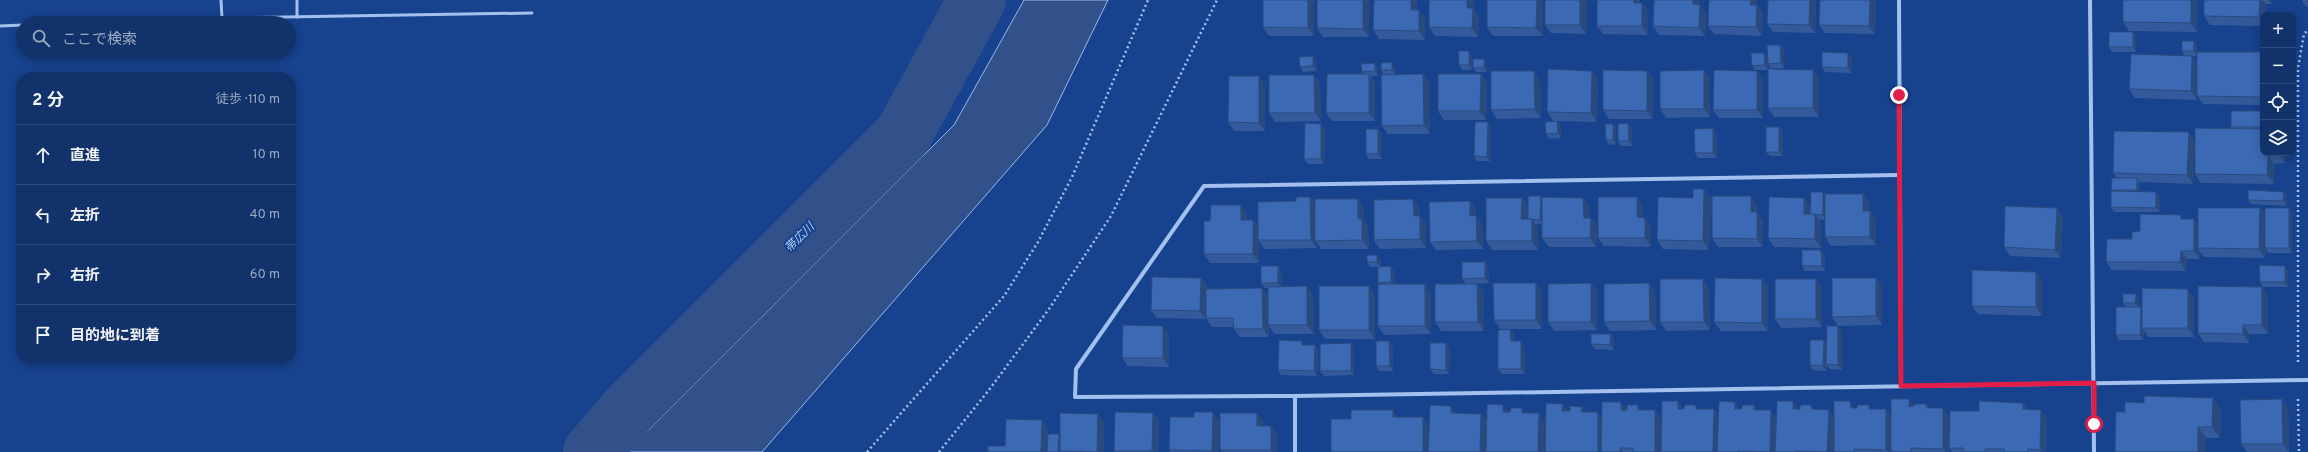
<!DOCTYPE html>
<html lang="ja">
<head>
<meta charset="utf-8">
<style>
  :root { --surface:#11326a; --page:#1e3e72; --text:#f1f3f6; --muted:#9caac1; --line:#304d7e }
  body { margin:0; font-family:Overpass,"Noto Sans JP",sans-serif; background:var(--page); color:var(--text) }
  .controls { position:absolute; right:12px; top:12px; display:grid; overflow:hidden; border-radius:8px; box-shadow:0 2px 10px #0003 }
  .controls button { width:36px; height:36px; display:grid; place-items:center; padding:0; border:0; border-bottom:1px solid var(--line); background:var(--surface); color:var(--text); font:20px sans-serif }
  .stop { position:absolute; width:12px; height:12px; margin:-9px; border:3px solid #e11d48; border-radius:50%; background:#fff }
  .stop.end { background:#e11d48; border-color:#fff; box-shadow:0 1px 4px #0008 }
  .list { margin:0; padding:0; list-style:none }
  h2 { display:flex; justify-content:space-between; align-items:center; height:52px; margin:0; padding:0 16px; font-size:17px }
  h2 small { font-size:13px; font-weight:400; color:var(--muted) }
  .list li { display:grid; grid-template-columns:26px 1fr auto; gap:12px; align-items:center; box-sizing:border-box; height:60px; padding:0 16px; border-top:1px solid var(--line) }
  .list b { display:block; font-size:15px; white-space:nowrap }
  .list em { font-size:13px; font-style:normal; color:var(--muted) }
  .icon { flex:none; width:22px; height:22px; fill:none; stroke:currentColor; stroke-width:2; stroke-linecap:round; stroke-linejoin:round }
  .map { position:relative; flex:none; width:2308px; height:452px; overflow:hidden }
  .search { position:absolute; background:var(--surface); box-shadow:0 2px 10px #0003; left:16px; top:16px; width:280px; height:44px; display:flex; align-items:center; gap:10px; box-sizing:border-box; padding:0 14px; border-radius:22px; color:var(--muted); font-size:15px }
  .panel { position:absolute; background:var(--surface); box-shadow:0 2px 10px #0003; left:16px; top:72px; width:280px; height:292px; border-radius:16px }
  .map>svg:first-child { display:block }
  .water { fill:#32518a; stroke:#95b9f2 }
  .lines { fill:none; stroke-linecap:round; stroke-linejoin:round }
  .river { stroke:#32518a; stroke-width:58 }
  .path { stroke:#a3c0ef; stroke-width:2.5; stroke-dasharray:2 3; stroke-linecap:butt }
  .service { stroke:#a3c0ef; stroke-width:3 }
  .minor { stroke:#a3c0ef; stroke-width:4 }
  .wall { fill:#345a9b }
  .shaded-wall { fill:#2a4a7e }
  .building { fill:#3c69b4; stroke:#2a4a7e }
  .route { stroke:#e11d48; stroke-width:5 }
  .labels { text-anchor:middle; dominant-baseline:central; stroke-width:4; stroke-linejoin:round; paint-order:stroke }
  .water-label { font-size:12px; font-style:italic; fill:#afcaf6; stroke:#17428e }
</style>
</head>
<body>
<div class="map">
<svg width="2308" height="452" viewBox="0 0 2308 452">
  <rect width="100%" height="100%" fill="#17428e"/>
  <!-- water -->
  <path class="water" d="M1024,0h84l-61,125 -285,327h-135l327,-327z"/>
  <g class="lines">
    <!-- river -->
    <path class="river" d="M592,452l36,-42 275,-275 74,-135"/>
    <!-- path -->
    <g class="path">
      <path d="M2298,362v-294l6,-34 4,-4"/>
      <path d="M2298,399l1,53"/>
      <path d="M867,452l137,-156 34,-54 34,-65 76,-177"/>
      <path d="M939,452l50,-62 60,-81 62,-93 106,-216"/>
    </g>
    <!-- service -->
    <g class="service">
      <path d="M297,0v17"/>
      <path d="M222,18l310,-5"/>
      <path d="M82,23l140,-5 -1,-18"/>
      <path d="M0,26l23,-1"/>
    </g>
    <!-- minor -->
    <g class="minor">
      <path d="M1899,0l2,386"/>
      <path d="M2090,0l4,452"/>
      <path d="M1899,175l-695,11 -128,183 -1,28 220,-1 1013,-16"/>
      <path d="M1295,396v56"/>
    </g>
  </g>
  <!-- wall -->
  <g class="wall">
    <path d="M1314,0v36h-45l-6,-9z"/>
    <path d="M1317,0h52v37h-46l-6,-9z"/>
    <path d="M1374,0h43v10l8,9v21l-46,-1 -6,-9z"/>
    <path d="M1487,0h56v36h-50l-6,-9z"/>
    <path d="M1545,0h42l-1,34 -35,-1 -6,-8z"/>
    <path d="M1654,0h46l-1,5h1l6,8 -1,23 -46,-1 -6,-9z"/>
    <path d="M1709,0h48v5l6,9 -1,22 -48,-2 -6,-8z"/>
    <path d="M1816,0l-1,33 -42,-1 -6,-8z"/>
    <path d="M1820,0h56l-1,34 -50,-1 -6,-8z"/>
    <path d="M2123,0h74v32l-68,-1 -6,-9z"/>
    <path d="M2204,0h68v4h-6l-3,11v11l-53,-1 -6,-9z"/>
    <path d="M2308,0v7h-1l-4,-4z"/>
    <path d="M1640,3h2l6,9v23l-45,-1 -6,-8z"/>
    <path d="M1474,9l5,8 -1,20 -43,-1 -6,-9z"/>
    <path d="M2133,32l3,5v15h-24l-3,-5z"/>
    <path d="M2194,41l3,5v10h-5l5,7 66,-11v53l-60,-1 -6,-8v4l-62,-2 -6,-9 56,-33 -3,-5z"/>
    <path d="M1780,45l4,4v19l-13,1 -3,-5z"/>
    <path d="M1469,51l3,5v14h-10l-3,-5z"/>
    <path d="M1764,53l4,5v11l51,10v38h-45l-6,-9v-38h-13l-3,-4z"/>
    <path d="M1313,56l4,5v10l-14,1 -3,-5z"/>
    <path d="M1852,58l-1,15 -26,-1 -3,-5z"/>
    <path d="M1484,59l3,5v8h-10l-4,-4z"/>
    <path d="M1395,67v7h28l7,9v51h-42l-6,-8 2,-51 -3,-5z"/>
    <path d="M1378,68v8h-7l4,7v38h-43l-6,-8 37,-39 -1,-2z"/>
    <path d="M1704,70l6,9v38l-44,1 -6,-9z"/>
    <path d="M1534,71l6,9 1,38 -44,1 -6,-9z"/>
    <path d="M1647,71l6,8v40h-44l-6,-9z"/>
    <path d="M1481,74l6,8 -1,38h-42l-6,-9z"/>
    <path d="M1598,79l-1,43 -44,-1 -6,-9z"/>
    <path d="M1763,79v39h-44l-6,-8z"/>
    <path d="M1320,83l1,38 -46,1 -6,-9z"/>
    <path d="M1265,85v46h-31l-6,-9z"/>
    <path d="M2263,111v42h22v10l-11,1v20l-73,-1 -6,-9 37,-46 -1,-1z"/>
    <path d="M1557,121l4,5v12l-12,1 -3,-5z"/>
    <path d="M1628,123l4,5v18h-11l-3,-5z"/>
    <path d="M1321,124l4,5 -1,35h-16l-4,-5z"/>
    <path d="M1613,124l3,4v16l-7,1 -3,-5z"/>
    <path d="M1491,127l-1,34h-13l-3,-5z"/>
    <path d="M1779,127l4,5v24h-13l-4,-4z"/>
    <path d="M1713,128l3,5 1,25h-19l-3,-5z"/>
    <path d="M1382,134v25h-13l-3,-5z"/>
    <path d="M2195,141l-2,43 -53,-2v9l20,5v16h-46l-3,-5 2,-16 -2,-1 6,-12 -4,-5z"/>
    <path d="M1704,189l7,9 -2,52 -46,-1 -6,-9 36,-42z"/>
    <path d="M2284,192l3,5v9l-36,-2 -3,-4z"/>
    <path d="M1863,194l6,8v9h1l6,9v25l-45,1 -6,-9v-17l-6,-1 2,4v25l-47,-1 -6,-9 42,-31v7l15,-19z"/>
    <path d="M1541,196l1,2h41l6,8 1,12 7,9 -1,20h-47l-7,-9v-14h-7l3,4v22h-46l-6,-9 36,-43 6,9 -1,12z"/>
    <path d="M1751,196l6,9v7l6,9v26h-45l-6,-9z"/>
    <path d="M1310,197l5,6 43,-4 6,9v13l4,7 1,21h-48l-4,-6v5l-53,1 -5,-8v22h-49l-6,-9 6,-33 37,-7v6h6l5,7 38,-26z"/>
    <path d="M1413,199l6,9 1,8 6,8v24l-46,1 -6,-9z"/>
    <path d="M1470,201l6,9v5l6,9 1,25 -47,1 -6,-8z"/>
    <path d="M1643,206v12h2l6,8v21l-47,-1 -6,-8z"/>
    <path d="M2260,208l5,7 24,-7 3,5v40h-24l-2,-4 -1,9 -61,-1 -4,-5v7h-13l-1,12 -74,-1 -6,-8 34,-31 44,-12 14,6z"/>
    <path d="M2063,217l-2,41 -51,-2 -6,-9z"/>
    <path d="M1377,255l4,5v7l13,4 1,13h30l6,9v41l-47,1 -6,-9 1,-42 -1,-1 1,-16h-9l-3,-5z"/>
    <path d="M1825,255v16h-20l-3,-5z"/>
    <path d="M1485,262l3,5 1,16 -19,1h7l7,8v39h-43l-6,-9 31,-38 -4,-5z"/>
    <path d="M1278,266l3,4 1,16h25l6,9 1,39h-40l-5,-8v11h-29l-6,-8v-2h-22l-6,-9v-9v10l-49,-1 -6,-8 50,-32 6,8v3l61,7v-8h-3l-4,-5z"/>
    <path d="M2288,271v16h-25l-3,-5z"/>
    <path d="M2036,272l6,8v36l-64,-2 -6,-8z"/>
    <path d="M1762,279l6,8v44h-47l-7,-9z"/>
    <path d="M1591,283l6,9v38l-43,1 -6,-9z"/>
    <path d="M1649,283l6,9 1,38 -46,1 -6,-9z"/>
    <path d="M1882,287v38l-44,1 -6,-9z"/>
    <path d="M1709,288l1,42 -44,1 -6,-9z"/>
    <path d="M1822,288v39l-41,1 -6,-9z"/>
    <path d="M1542,292v37h-42l-6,-9z"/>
    <path d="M1375,295v44h-50l-6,-9z"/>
    <path d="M2268,295v39h-19v9l-45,-1 -6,-9z"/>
    <path d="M2194,298v39h-46l-4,-6 -1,9h-24l-3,-5 10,-28 -3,-4 16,-4v8h2l1,2z"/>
    <path d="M1838,326l4,5v39l-12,-1 -3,-4 -1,6 -13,-1 -3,-5 14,-25 2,4z"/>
    <path d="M1514,334v7l10,5 1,28h-23l-4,-5z"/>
    <path d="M1611,334l3,5v11l-19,-1 -4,-5z"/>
    <path d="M1169,335v32l-41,-1 -6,-8z"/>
    <path d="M1446,343l4,5 -1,26h-15l-4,-5z"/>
    <path d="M1315,345l3,5 -1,26 -36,-1 -3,-5z"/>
    <path d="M1393,345v26h-14l-3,-5z"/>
    <path d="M1354,348v27l-30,1 -4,-5z"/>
    <path d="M2213,398l8,11 -1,29h-14v14h-91l10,-40 19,-9z"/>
    <path d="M1621,402l5,8h29l6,9 22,-10h31l5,7 16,-14 5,7 14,-4 3,5 19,8 22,-9h17l19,8 22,-9 16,1 19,7 23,-10 12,-2 3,4 20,9v35h-404l23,-41h2l12,-4 3,5 17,5z"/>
    <path d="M2023,403l5,6 19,9 -1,34h-94l-3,-4 30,-37z"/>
    <path d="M2288,408l1,44h-42l-6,-8z"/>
    <path d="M1213,412l6,9 -1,31h-48l-1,-2 25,-33z"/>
    <path d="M1153,413l6,8 -1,31h-43l-1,-1z"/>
    <path d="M1257,413l6,8v5l14,8v18h-56l-1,-2z"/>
    <path d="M1042,420l6,9v5l12,1 44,-13v30h-116l17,-6z"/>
  </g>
  <!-- shaded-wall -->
  <g class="shaded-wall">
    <path d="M1308,0h6v36l-6,-8z"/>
    <path d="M1363,0h6v37l-6,-8z"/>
    <path d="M1411,0h6v18l-6,-8z"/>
    <path d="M1467,0h7v9l5,8 -1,20 -6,-9 -5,-20z"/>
    <path d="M1537,0h6v36l-7,-8z"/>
    <path d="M1580,0h7l-1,34 -6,-9z"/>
    <path d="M1634,0h6v12l-6,-9z"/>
    <path d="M1693,0h7l-1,13 -6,-9z"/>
    <path d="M1751,0h6v5l6,9 -1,22 -6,-9 -6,-22z"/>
    <path d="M1810,0h6l-1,33 -6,-8z"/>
    <path d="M1870,0h6l-1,34 -6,-8z"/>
    <path d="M2191,0h6v32l-6,-9z"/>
    <path d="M2260,0h3l3,4 -1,11h-2v7l-4,-5z"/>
    <path d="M2268,0h4v4z"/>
    <path d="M1642,3l6,9v23l-6,-9z"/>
    <path d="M1700,5l6,8 -1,23 -6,-8z"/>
    <path d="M1419,10l6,9v21l-6,-9z"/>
    <path d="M2133,32l3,5v15l-3,-5z"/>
    <path d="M2194,41l3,5v10l-3,-5z"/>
    <path d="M1780,45l4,4v19l-3,-5z"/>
    <path d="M1469,51l3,5v14l-3,-5z"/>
    <path d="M1764,53l4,5v12l-3,-5z"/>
    <path d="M1848,53l4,5 -1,15 -3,-5z"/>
    <path d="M1313,56l4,5v10l-4,-5z"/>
    <path d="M2192,56l6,9 -1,35 -6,-9z"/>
    <path d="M1484,59l3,5v8l-3,-5z"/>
    <path d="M1392,62l3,5v7l-3,-4z"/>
    <path d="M1375,63l3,5v8l-3,-5z"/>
    <path d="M1704,70l6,9v38l-6,-8z"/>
    <path d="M1813,70l6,9v38l-6,-9z"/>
    <path d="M1534,71l6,9 1,38 -6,-9z"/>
    <path d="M1592,71l6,8 -1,43 -6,-9z"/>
    <path d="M1647,71l6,8v40l-6,-8z"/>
    <path d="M1757,71l6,8v39l-6,-8z"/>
    <path d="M1369,74l6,9v38l-6,-8z"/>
    <path d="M1423,74l7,9v51l-6,-9z"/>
    <path d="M1481,74l6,8 -1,38 -6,-9z"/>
    <path d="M1314,75l6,8 1,38 -6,-8z"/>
    <path d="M1259,76l6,9v46l-6,-8z"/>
    <path d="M1557,121l4,5v12l-3,-5z"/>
    <path d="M1488,122l3,5 -1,34 -3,-4z"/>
    <path d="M1628,123l4,5v18l-3,-5z"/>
    <path d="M1321,124l4,5 -1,35 -3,-5z"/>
    <path d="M1613,124l3,4v16l-3,-4z"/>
    <path d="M1779,127l4,5v24l-4,-4z"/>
    <path d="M1713,128l3,5 1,25 -4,-5z"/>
    <path d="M1378,129l4,5v25l-4,-5z"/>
    <path d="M2189,132l6,9 -2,43 -6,-9z"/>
    <path d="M2279,153h6v10l-6,-8z"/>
    <path d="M2268,155l6,9v20l-7,-9z"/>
    <path d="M2137,178l3,5v12l-3,-5z"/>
    <path d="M1704,189l7,9 -2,52 -6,-9z"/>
    <path d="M1823,192l4,5 -1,23 -3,-5z"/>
    <path d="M2156,192l4,4v16l-4,-4z"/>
    <path d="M2284,192l3,5v9l-4,-5z"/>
    <path d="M1863,194l6,8v18l-6,-9z"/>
    <path d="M1541,196l3,5v23l-4,-4z"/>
    <path d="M1751,196l6,9v15l-6,-8z"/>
    <path d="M1310,197l6,9 -1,35 2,2v5l-6,-8z"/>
    <path d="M1637,197l6,9v20l-6,-9z"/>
    <path d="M1522,198l6,9 -1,21 -6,-9z"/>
    <path d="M1583,198l6,8 1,21 -6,-9z"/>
    <path d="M1804,198l6,9v16l-6,-9z"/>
    <path d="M1358,199l6,9v13l4,7 1,21 -7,-9 -4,-21z"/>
    <path d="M1413,199l6,9 1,17 -6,-9z"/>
    <path d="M1470,201l6,9v14l-6,-8z"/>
    <path d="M1241,205l6,9v15l-6,-9z"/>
    <path d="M2057,208l6,9 -2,41 -6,-8z"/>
    <path d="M2260,208l6,9 -1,31 1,1 -1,9 -6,-9z"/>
    <path d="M2289,208l3,5v40l-3,-5z"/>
    <path d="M1870,211l6,9v25l-6,-8z"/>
    <path d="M1757,212l6,9v26l-6,-8z"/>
    <path d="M1815,214l6,9v25l-6,-9z"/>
    <path d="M1476,215l6,9 1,25 -6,-8z"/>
    <path d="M1420,216l6,8v24l-6,-9z"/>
    <path d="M1591,218l6,9 -1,20 -6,-9z"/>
    <path d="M1645,218l6,8v21l-6,-9z"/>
    <path d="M1532,219l6,9v22l-6,-9z"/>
    <path d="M2194,219l6,9 -2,20 2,4v7l-6,-8z"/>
    <path d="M1253,220l6,9 -1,11 1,1v22l-6,-9z"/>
    <path d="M1821,250l4,5v16l-3,-5z"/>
    <path d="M2181,251l6,8 -1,12 -6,-9z"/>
    <path d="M1377,255l4,5v7l-4,-5z"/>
    <path d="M1485,262l3,5 1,16 -4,-5z"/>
    <path d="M1278,266l3,4 1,18 -4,-5z"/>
    <path d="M1391,266l3,5 1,16 -4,-5z"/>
    <path d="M2285,266l3,5v16l-3,-5z"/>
    <path d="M2036,272l6,8v36l-6,-9z"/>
    <path d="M1201,278l6,8 -1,33 -6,-8z"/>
    <path d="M1876,278l6,9v38l-6,-9z"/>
    <path d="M1703,279l6,9 1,42 -6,-8z"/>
    <path d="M1762,279l6,8v44l-6,-8z"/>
    <path d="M1816,279l6,9v39l-6,-8z"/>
    <path d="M1536,283l6,9v37l-6,-9z"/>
    <path d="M1591,283l6,9v38l-6,-8z"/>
    <path d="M1649,283l6,9 1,38 -6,-9z"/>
    <path d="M1425,284l6,9v41l-6,-8z"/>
    <path d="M1477,284l7,8v39l-6,-9z"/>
    <path d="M1307,286l6,9 1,39 -7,-9z"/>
    <path d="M1369,286l6,9v44l-6,-9z"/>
    <path d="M2262,287l6,8v39l-6,-9z"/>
    <path d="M1262,288l6,9 1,40 -6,-8z"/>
    <path d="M2188,289l6,9v39l-6,-9z"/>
    <path d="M2136,294l3,5v9l-4,-5z"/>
    <path d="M2141,307l3,5 -2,16 2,3 -1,9 -3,-5z"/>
    <path d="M2243,325l6,9v9l-6,-9z"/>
    <path d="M1163,326l6,9v32l-6,-9z"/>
    <path d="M1838,326l4,5v39l-4,-5z"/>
    <path d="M1510,329l4,5v12l-3,-5z"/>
    <path d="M1611,334l3,5v11l-4,-5z"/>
    <path d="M1824,340l3,5 -1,26 -3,-5z"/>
    <path d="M1302,341l4,4h-4z"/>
    <path d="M1389,341l4,4v26l-3,-5z"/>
    <path d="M1521,341l3,5 1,28 -4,-5z"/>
    <path d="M1351,343l3,5v27l-3,-4z"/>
    <path d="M1446,343l4,5 -1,26 -3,-4z"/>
    <path d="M1315,345l3,5 -1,26 -3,-5z"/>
    <path d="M2213,398l8,11 -1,29 -8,-11z"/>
    <path d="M1909,399l6,9 -6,-1z"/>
    <path d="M2282,399l6,9 1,44 -6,-8z"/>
    <path d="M1678,401l6,9 -6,-1z"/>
    <path d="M1793,401l6,9 -6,-1z"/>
    <path d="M1850,401l6,9 -5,-2z"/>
    <path d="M1621,402l6,8h-6z"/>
    <path d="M1735,402l6,8 -6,-1z"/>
    <path d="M2023,403l6,8 -6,-2z"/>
    <path d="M1563,404l6,8 -7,-1z"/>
    <path d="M1503,405l7,8 -7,-1z"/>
    <path d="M1638,405l6,9 -6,-4z"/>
    <path d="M1696,405l6,8 -6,-4z"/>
    <path d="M1754,405l6,8 -6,-3z"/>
    <path d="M1451,406l6,8 -6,-1z"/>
    <path d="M1582,407l6,9 -7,-4z"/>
    <path d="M1522,408l6,9 -6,-4z"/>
    <path d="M1943,408l6,9v35h-4l-2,-3z"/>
    <path d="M1714,409l6,9 -1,34h-6z"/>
    <path d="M1886,409l6,9v34h-4l-2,-2z"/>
    <path d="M1393,410l6,9 -6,-2z"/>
    <path d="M1655,410l6,9v33h-6z"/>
    <path d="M1771,410l6,9 -1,33h-6z"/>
    <path d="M1829,410l6,8 -1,34h-7z"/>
    <path d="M2041,410l6,8 -1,34h-5l-1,-2z"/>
    <path d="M1213,412l6,9 -1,31h-5l-1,-1z"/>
    <path d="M1598,412l6,9v31h-6z"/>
    <path d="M1153,413l6,8 -1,31h-5l-1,-1z"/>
    <path d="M1257,413l6,8v13l-6,-8z"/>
    <path d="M1539,413l6,9 -1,30h-6z"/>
    <path d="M1098,414l6,8v30h-6z"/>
    <path d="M1481,414l7,8 -1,30h-7z"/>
    <path d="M1423,417l6,9v26h-6z"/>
    <path d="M1042,420l6,9v23h-7z"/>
    <path d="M1271,426l6,8v18h-5l-1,-2z"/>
    <path d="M2198,427l8,11v14h-8z"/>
    <path d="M1059,434l3,5 -2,12v1h-2z"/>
    <path d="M1620,448l3,4h-3z"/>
  </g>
  <!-- building -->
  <g class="building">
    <path d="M1263,0h45v28l-45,-1z"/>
    <path d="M1317,0h46v29l-46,-1z"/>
    <path d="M1374,0h37v10h8v21l-46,-1z"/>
    <path d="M1429,0h38v8h6l-1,20 -43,-1z"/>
    <path d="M1487,0h50l-1,28 -49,-1z"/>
    <rect x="1545" y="0" width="35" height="25"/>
    <path d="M1597,0h37v3h8v23h-45z"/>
    <path d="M1654,0h39v4l7,1 -1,23 -46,-2z"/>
    <path d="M1709,0h42l-1,5h7l-1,22 -48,-1z"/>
    <path d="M1768,0h42l-1,25 -42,-1z"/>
    <path d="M1820,0h50l-1,26 -50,-1z"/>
    <path d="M2123,0h68v23l-68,-1z"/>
    <path d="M2204,0h56l-1,17 -55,-1z"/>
    <path d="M2302,0h6v1l-5,2z"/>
    <rect x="2109" y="32" width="24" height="15"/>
    <rect x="2182" y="41" width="12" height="10"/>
    <path d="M1767,45h13l1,18 -13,1z"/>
    <path d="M1458,51h11v14h-10z"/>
    <path d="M1822,52l26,1v15l-26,-1z"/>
    <path d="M2197,52h66v45l-66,-1z"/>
    <path d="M1751,53h13l1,12 -13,1z"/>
    <path d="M2131,54l61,2 -1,35 -62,-2z"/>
    <path d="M1313,56v10l-13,1 -1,-10z"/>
    <path d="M1473,59h11v8l-11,1z"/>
    <path d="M1392,62v8h-11v-7z"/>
    <path d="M1375,63v8l-13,1 -1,-8z"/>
    <path d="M1548,69l44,2 -1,42 -44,-1z"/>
    <path d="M1768,69l45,1v38h-45z"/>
    <path d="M1603,70l44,1v40l-44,-1z"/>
    <path d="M1704,70v39h-44v-38z"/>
    <path d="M1714,70l43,1v39h-44z"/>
    <path d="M1491,71h43l1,38 -44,1z"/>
    <path d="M1327,74h42v39h-43z"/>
    <path d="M1423,74l1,51 -42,1 -1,-51z"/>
    <path d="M1438,74h43l-1,37h-42z"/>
    <path d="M1269,75h45l1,38h-46z"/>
    <path d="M1229,76h30v47l-31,-1z"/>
    <rect x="2231" y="111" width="32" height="16"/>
    <path d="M1557,121l1,12 -12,1 -1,-12z"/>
    <path d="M1475,122h13l-1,35 -13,-1z"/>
    <path d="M1305,123l16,1v35h-17z"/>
    <path d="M1628,123l1,18h-11v-17z"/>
    <path d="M1605,124h8v16h-7z"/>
    <rect x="1766" y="127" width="13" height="25"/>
    <path d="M1713,128v25h-18l-1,-24z"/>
    <path d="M2195,128l68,1v24h16v2h-11l-1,20 -72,-1z"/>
    <rect x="1366" y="129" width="12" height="25"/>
    <path d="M2114,131l75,1 -2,43 -74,-2z"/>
    <path d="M2112,178h25v12h-26z"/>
    <path d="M1693,189h11l-1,52 -46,-1 1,-43 35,1z"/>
    <path d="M2248,190l36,2 -1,9 -35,-1z"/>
    <path d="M2111,191l45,1v16l-45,-1z"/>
    <path d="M1811,192h12v23l-13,-1z"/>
    <path d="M1825,194h38v17h7v26h-45z"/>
    <path d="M1528,196h13l-1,24 -12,-1z"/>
    <path d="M1712,196h39v16h6v27l-45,-1z"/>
    <path d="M1296,197h14l1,43h-53v-38l38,-1z"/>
    <path d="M1542,197l41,1 1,20h7l-1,20h-48z"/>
    <path d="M1598,197h39v20l8,1v20h-47z"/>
    <path d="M1769,197l35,1v16h11v25l-47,-1z"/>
    <path d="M1486,198h36l-1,21h11v22h-46z"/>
    <path d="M1315,199h43v20h4v21l-47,1z"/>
    <path d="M1413,199l1,17h6v23l-46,1v-40z"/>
    <path d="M1470,201v15l6,-1 1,26 -47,1 -1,-40z"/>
    <path d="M1211,205h30v15h12v34h-49v-33h6z"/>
    <path d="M2005,206l52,2 -2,42 -51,-3z"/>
    <path d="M2198,208h62l-1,41 -61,-1z"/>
    <rect x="2265" y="208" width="24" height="40"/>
    <path d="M2140,214l41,1v4h13v32h-13l-1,11h-74l1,-23h25v-7l8,-1z"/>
    <path d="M1802,250h19l1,16h-20z"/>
    <rect x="1367" y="255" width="10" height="7"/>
    <path d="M1462,262h23v16l-23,1z"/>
    <path d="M2259,265l26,1v16h-25z"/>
    <rect x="1261" y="266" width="17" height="17"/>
    <path d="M1391,266v16l-13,1v-16z"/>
    <path d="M1972,270l64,2v35l-64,-1z"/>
    <path d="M1152,277l49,1 -1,33 -49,-1z"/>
    <path d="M1715,278l47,1v44l-48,-1z"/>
    <path d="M1832,278h44v38l-44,1z"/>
    <path d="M1660,279h43l1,43h-44z"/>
    <rect x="1775" y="279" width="41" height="40"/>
    <path d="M1493,283h43v37h-42z"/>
    <path d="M1591,283v39h-43v-38z"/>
    <path d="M1649,283l1,38 -46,1v-38z"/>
    <rect x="1378" y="284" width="47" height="42"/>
    <path d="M1435,284h42l1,38h-43z"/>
    <path d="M1307,286v39h-39v-38z"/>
    <rect x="1319" y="286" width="50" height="44"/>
    <path d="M2198,286l64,1v38h-19v9l-45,-1z"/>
    <path d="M1262,288l1,41h-29l-1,-11h-27v-29z"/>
    <path d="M2142,288l46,1v39h-46z"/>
    <path d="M2123,294h13l-1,9h-12z"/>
    <path d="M2116,307h25l-1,28h-24z"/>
    <path d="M1123,325l40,1v32h-41z"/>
    <path d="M1827,326h11v39l-12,-1z"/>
    <path d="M1510,329l1,12h10v28h-23v-39z"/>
    <path d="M1591,334h20l-1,11 -19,-1z"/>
    <path d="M1279,340l23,1v4h13l-1,26 -36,-1z"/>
    <path d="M1810,340h14l-1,26 -13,-1z"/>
    <path d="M1376,341h13l1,25h-14z"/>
    <path d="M1351,343v28h-31v-27z"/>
    <path d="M1430,343h16v27l-16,-1z"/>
    <path d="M2144,396l69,2 -1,29h-14v25h-83l1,-40h9v-10l19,1z"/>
    <path d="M1891,399h18v8l5,-1v-2h12v4h17v41l-32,-1v4h-20z"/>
    <path d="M2282,399l1,45h-42l-1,-44z"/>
    <path d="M1662,401h16v8h6l1,-4h11v4h18l-1,43h-52z"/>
    <path d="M1719,401l16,1v7h7v-4h12v5h17l-1,42 -32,-1v1h-21z"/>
    <path d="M1777,401h16v8h7v-4h11l1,4 17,1 -2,42 -31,-1v1h-21z"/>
    <path d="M1834,401h16l1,7h6v-3h12v4h17v41l-32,-1v3h-20z"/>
    <path d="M1979,401l44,2v6l18,1 -1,40 -12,-1v3h-24v-3h-19v3h-22v-4h-14l1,-37h29z"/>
    <path d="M1602,402h19v8h6v-5h11v5h17v42h-21l-1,-4h-13v4h-19z"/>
    <path d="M1546,403l17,1 -1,7h8v-5l12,1 -1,5h17v40h-53z"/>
    <path d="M1487,404l16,1v7h7l1,-4h11v5h17l-1,39h-52z"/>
    <path d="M1430,405l21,1v7l30,1 -1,38h-52z"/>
    <path d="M1351,410h42v7h30v35h-92v-33h20z"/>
    <path d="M1115,412l38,1 -1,38h-38z"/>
    <path d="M1194,412h19l-1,39 -43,-1 1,-33h24z"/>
    <path d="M1060,413l38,1 -1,38 -37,-1z"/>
    <path d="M1220,413h37v13h14v24h-51z"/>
    <path d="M1006,419l36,1 -1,32h-53v-6h17z"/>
    <path d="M1048,434h11l-1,18h-11z"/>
  </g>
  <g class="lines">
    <!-- route -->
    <path class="route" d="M1899,95l2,291 193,-3v41"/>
  </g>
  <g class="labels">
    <!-- water labels -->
    <g class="water-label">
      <text transform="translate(800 238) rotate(-45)">帯広川</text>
    </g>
  </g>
</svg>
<div class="controls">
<button>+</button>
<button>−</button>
<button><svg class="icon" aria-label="locate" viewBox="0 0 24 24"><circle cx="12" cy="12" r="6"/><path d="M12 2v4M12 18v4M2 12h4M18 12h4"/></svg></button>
<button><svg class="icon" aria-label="layers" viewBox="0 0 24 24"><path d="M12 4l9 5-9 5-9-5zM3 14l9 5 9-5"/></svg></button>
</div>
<div class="stop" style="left:2094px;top:424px"></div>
<div class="stop end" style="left:1899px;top:95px"></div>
<div class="search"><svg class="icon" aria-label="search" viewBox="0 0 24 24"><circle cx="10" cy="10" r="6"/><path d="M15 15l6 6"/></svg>ここで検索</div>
<section class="panel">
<h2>2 分<small>徒歩 · 110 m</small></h2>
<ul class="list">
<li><svg class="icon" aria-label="ahead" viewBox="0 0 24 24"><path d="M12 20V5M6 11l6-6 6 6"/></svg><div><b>直進</b></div><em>10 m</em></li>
<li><svg class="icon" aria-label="left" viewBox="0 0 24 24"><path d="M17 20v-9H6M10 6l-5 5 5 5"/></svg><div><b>左折</b></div><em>40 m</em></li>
<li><svg class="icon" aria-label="right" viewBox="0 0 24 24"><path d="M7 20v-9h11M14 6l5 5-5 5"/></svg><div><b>右折</b></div><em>60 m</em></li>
<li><svg class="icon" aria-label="arrive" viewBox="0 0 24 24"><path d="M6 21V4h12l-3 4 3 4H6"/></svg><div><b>目的地に到着</b></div></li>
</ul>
</section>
</div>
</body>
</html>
